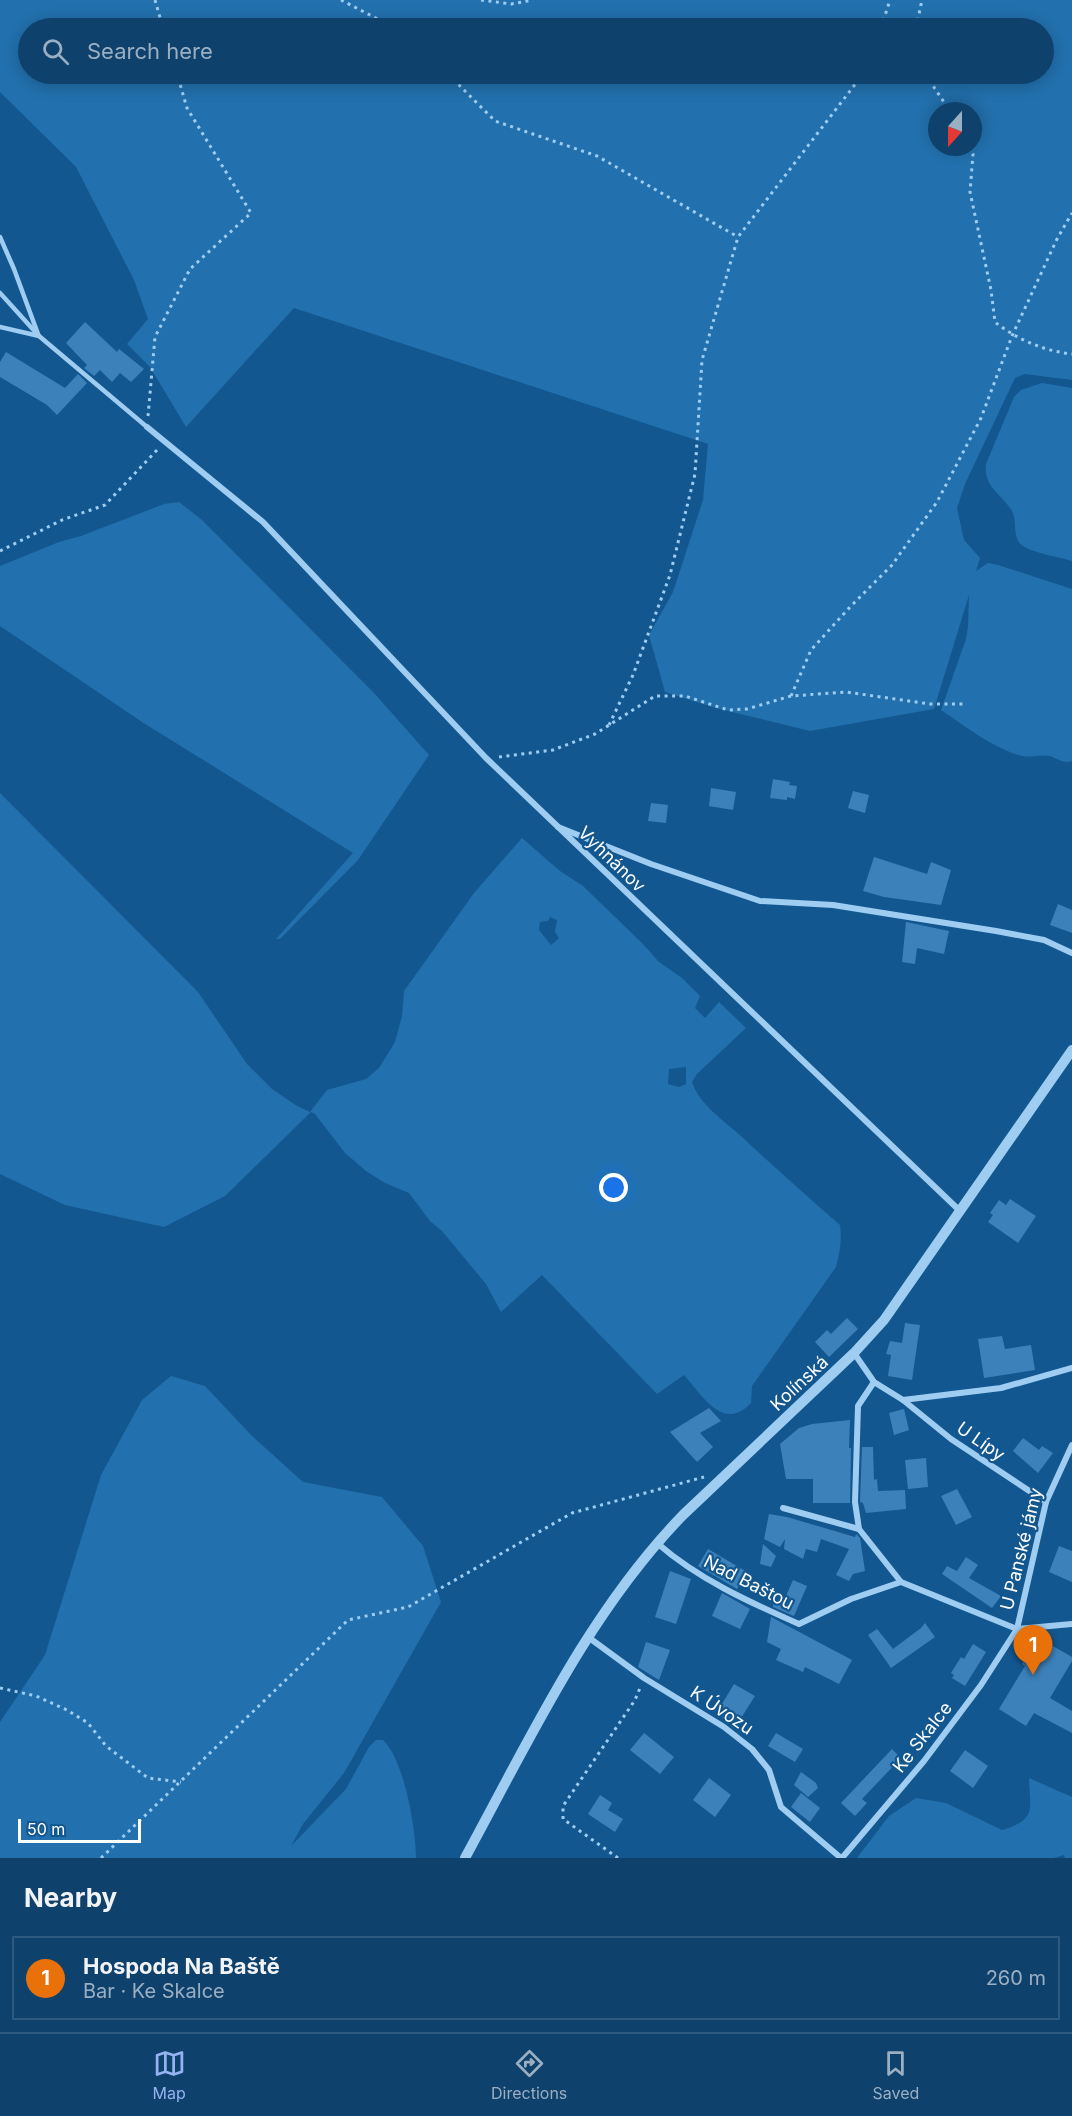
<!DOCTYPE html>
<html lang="en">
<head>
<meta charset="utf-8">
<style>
  :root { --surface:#0e416c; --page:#174872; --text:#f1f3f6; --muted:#9bafc2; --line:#2e5a7f; --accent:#95b2f1 }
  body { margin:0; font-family:Inter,sans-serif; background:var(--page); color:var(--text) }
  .compass { position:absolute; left:928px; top:102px; width:54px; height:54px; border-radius:50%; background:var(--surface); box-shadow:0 3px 15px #0003; rotate:201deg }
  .scale { position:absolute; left:18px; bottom:15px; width:123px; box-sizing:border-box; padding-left:6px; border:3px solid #fff; border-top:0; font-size:16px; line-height:21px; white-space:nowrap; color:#fff; -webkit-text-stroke:4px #135790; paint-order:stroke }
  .you { position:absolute; left:614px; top:1188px; width:21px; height:21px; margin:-15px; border:4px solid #fff; border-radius:50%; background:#1a73e8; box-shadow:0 0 0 9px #1a73e833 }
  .badge { display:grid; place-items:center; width:39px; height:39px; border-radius:50%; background:var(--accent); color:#fff; font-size:20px; font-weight:700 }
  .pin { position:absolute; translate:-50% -50px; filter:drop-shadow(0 2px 3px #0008) }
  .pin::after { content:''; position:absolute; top:32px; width:21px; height:18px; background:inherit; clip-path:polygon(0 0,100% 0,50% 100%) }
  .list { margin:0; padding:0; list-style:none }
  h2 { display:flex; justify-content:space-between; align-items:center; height:78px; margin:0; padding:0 24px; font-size:26px }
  h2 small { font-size:20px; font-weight:400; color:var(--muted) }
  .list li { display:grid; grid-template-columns:39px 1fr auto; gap:18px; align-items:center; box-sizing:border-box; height:84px; margin:0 12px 12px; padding:0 12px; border:2px solid var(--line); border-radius:0px }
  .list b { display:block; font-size:22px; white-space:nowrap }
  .list p { margin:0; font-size:20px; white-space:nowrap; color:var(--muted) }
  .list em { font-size:20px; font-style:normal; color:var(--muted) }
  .icon { flex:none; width:33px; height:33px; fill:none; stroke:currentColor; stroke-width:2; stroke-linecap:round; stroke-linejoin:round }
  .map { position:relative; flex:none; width:1072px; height:1858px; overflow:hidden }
  .search { position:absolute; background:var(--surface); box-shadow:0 3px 15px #0003; left:18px; right:18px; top:18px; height:66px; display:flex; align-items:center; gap:15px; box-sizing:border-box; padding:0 21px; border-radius:33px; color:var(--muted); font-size:22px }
  .sheet { height:174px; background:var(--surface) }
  nav { display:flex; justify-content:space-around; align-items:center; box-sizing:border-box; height:84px; border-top:2px solid var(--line); background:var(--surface); font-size:16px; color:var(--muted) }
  nav a { display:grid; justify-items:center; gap:3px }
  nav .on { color:var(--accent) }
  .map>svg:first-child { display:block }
  .green { fill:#2270ad; fill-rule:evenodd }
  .building { fill:#3c81b9 }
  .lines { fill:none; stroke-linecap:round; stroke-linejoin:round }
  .path { stroke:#9fcdf1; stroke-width:3; stroke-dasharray:3 4.5; stroke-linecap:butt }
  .service { stroke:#9fcdf1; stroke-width:4.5 }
  .minor { stroke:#9fcdf1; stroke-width:6 }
  .tertiary { stroke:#9fcdf1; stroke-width:10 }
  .labels { text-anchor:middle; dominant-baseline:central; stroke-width:4.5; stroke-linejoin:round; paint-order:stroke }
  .street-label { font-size:18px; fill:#fff; stroke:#135790 }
</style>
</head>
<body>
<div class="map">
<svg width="1072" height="1858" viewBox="0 0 1072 1858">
  <rect width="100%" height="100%" fill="#135790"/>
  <!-- green -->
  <g class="green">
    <path d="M0,0h1072v380l-47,-6 -10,4 -50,106 -8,24 7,32 16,18 -4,13 12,-8 10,2 74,24v172c-8,3 -14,-2 -22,-5 -9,-2 -18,2 -28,0 -28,-7 -57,-30 -81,-46l25,-71 2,-12 1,-32 -35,114 -124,22 -94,-23 -51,-16 -16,-57 24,-43 30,-92 5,-56 -414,-136 -108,119 -36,-60 -23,-23 21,-25 -14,-39 -58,-113 -76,-75zM28,28h1016v46h-1016zM937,111h36v36h-36z"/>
    <path d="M1042,383l30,5v173c-13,-4 -38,-8 -49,-15 -12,-8 -5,-24 -11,-35 -10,-17 -29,-24 -26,-47l28,-67 7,-7z"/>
    <path d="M179,502l23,18 173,174 54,61 -71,105 -78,79h-4l77,-86 -211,-131 -142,-96v-60l59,-24 22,-6 83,-32z"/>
    <path d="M0,793l198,199 49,72 25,25 25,17 13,6 17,-22 39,-11 13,-11 16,-26 7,-26 2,-25 70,-98 48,-55 38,33 23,15 59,57 17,19 23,16 18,18 -5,12 10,10 14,-16 27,26 -49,46 -5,8c8,23 31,38 49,54 32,30 66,60 99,89 2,15 0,27 -4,42l-84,119 -1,17c-28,30 -49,-8 -67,-28l-27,19 -115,-119 -41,37 -15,-28 -44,-53 -12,-10 -21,-28 -24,-10 -19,-12 -21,-18 -30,-39 -4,-2 -86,84 -61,31 -99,-22 -65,-31zM550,917l7,3 -2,12 4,6 -8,7 -12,-15 1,-8 8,-1zM686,1067v17l-7,3 -11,-3 1,-15z"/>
    <path d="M171,1376l34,10 47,50 51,46 79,15 41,49 18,56 -97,171 -41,51 -12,22 55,-57 23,-42 7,-7h7c21,19 33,89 33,118h-416v-136l45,-67 56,-180 41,-75z"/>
    <path d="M1029,1778l43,19v61h-7l-1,-3 -10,3h-197l32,-42 27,-18 30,5 56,27c35,-11 28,-19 27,-52z"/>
  </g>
  <!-- building -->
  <g class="building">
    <path d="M85,322l32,30 2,-3 25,20 -13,13 -11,-9 -8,9 -12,-12 -6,6 -10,-8 3,-3 -21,-22z"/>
    <path d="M6,352l59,36 13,-14 9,9 -30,32 -10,-10 -47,-28v-15z"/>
    <path d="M773,779l17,3 -1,3 8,1 -2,13 -8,-2v3l-17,-2z"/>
    <path d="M711,788l25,4 -3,18 -24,-4z"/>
    <path d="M853,791l16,4 -4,18 -17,-5z"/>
    <path d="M651,803l17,2 -2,18 -18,-2z"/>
    <path d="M874,857l53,17 4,-12 20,8 -10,35 -57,-8 -21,-6z"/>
    <path d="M1058,904l14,6v23l-22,-8z"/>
    <path d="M906,922l43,9 -5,23 -27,-6 -2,16 -13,-2z"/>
    <path d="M1010,1199l26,17 -18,27 -30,-21 5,-7 -3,-2 9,-13 7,5z"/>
    <path d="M847,1318l11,11 -29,28 -14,-15 12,-12 4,4z"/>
    <path d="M905,1323l15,2 -8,55 -24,-4 3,-21 -5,-1 4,-13 12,2z"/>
    <path d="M1002,1336l3,13 26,-4 4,25 -51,8 -6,-39z"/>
    <path d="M709,1408l12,13 -21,12 13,14 -16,15 -27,-30z"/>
    <path d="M904,1409l5,21 -15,5 -5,-22z"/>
    <path d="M850,1420l-1,28h2l-1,55h-37v-24h-27l-6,-35 19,-16 13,-4z"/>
    <path d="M1023,1438l16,12 3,-4 11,7 -15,20 -25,-22z"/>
    <path d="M862,1447h11l1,33 3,-1 1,12 27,-1 1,19 -40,4 -3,-10 -3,-1z"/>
    <path d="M926,1458l2,29 -20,2 -3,-29z"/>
    <path d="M957,1489l15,28 -16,8 -15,-29z"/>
    <path d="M769,1514l18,3 68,20 1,-3 4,4 5,33 -12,3 -4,7 -13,-6 13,-26 -28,-10 -4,13 -11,-3 -3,10 -19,-10 1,-10 -5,8 -16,-8z"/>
    <path d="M763,1544l13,12 -5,11 -11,-3z"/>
    <path d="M1059,1546l13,5v31l-23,-10z"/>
    <path d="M708,1549l39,23 -10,17 -39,-23z"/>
    <path d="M966,1557l12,8 -9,13 32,18 -9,12 -50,-34 5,-8 10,5z"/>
    <path d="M670,1571l21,8 -15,45 -21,-7z"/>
    <path d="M793,1580l14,6 -13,30 -21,-9 1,-6 8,4z"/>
    <path d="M722,1593l28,16 -10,20 -28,-13z"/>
    <path d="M771,1617l81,43 -13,24 -34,-17 -2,5 -27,-12 5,-11 -14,-7z"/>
    <path d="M925,1623l10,14 -44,31 -23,-33 9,-6 16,20 28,-21z"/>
    <path d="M1037,1637l35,20v4l-22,37 22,13v22l-38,-20 -8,13 -27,-17 26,-43 -3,-2z"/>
    <path d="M646,1642l24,8 -11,30 -21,-13z"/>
    <path d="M973,1644l13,8 -21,34 -13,-8 2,-3 -3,-2 10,-16 3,2z"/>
    <path d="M734,1684l21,12 -19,30 -20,-12z"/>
    <path d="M644,1733l30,24 -14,17 -30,-24z"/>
    <path d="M776,1733l27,16 -8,13 -27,-16z"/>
    <path d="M892,1749l9,9 -39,41 5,4 -12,13 -14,-13z"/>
    <path d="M965,1750l23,16 -15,22 -23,-17z"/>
    <path d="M801,1772l15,11 2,5 -10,9 -14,-12z"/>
    <path d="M709,1778l22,17 -16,22 -22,-17z"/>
    <path d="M801,1793l19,15 -10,14 -19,-15z"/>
    <path d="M600,1795l12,8 -4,7 15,9 -8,13 -27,-18z"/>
  </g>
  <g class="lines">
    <!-- path -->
    <g class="path">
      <path d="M155,0l8,28"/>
      <path d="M341,0l54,28"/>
      <path d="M481,0l30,4 22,-4"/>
      <path d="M881,28l9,-28"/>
      <path d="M916,28l6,-28"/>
      <path d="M448,74l47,47 102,35 141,81"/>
      <path d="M925,74l25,37"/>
      <path d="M969,147l4,7 -3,38 21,98 4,32c21,17 49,29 77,32"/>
      <path d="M148,416l7,-79 35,-68 61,-56 -64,-105 -10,-34"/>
      <path d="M0,551l62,-31 43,-15 52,-55"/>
      <path d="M791,696l20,-46 39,-43 42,-42 45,-63 44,-84 31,-82 45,-97 15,-26"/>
      <path d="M609,725l24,-50 37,-100 25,-101 7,-114 36,-123 125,-163"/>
      <path d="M499,757l54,-7 42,-16 60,-38h30l43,14 19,-1 44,-13 55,-4 84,12h37"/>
      <path d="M0,1688l36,8 31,14 21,13 18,23 42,32 33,4"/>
      <path d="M101,1858l247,-238 60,-13 164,-94 132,-36"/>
      <path d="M618,1858l-55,-39v-13l72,-106 5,-12"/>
    </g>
    <!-- service -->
    <g class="service">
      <path d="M0,237l14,32 24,65"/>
      <path d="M0,293l39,43 108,91"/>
      <path d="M0,327l39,9"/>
    </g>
    <!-- minor -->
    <g class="minor">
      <path d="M147,427l116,95 223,236 473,452"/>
      <path d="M558,827l93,37 109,37 73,4 163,26 48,9 28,13"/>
      <path d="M854,1353l20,29 29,18 48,39 95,63"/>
      <path d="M903,1400l98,-12 71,-20"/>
      <path d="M783,1508l76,21 42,53 116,47 55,-5"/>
      <path d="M859,1529l-4,-27 3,-96 16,-24"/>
      <path d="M657,1543c41,36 92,59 142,81l52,-25 50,-17"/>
      <path d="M588,1637l56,41 80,49 28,22 17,21 12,37 60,51"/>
      <path d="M842,1858l82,-97 57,-76 36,-56 29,-127 26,-57"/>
    </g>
    <!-- tertiary -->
    <path class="tertiary" d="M465,1858c65,-119 123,-245 218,-343l171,-162 30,-33 188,-270"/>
  </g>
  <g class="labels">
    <!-- street labels -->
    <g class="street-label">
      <text transform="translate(612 859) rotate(44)">Vyhnánov</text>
      <text transform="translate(799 1383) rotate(-43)">Kolínská</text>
      <text transform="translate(981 1441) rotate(35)">U Lípy</text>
      <text transform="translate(1021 1549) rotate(-76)">U Panské jámy</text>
      <text transform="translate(749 1582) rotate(27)">Nad Baštou</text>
      <text transform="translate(722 1710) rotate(34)">K Úvozu</text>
      <text transform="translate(922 1737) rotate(-52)">Ke Skalce</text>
    </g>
  </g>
</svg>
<svg class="compass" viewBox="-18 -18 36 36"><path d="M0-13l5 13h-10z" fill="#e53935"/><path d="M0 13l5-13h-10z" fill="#9bafc2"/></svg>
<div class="scale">50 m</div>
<div class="you"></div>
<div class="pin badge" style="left:1033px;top:1675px;background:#e8710a">1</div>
<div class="search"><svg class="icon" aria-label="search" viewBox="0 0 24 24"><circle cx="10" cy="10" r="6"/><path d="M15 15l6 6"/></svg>Search here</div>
</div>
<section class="sheet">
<h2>Nearby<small></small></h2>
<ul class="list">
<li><span class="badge" style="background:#e8710a">1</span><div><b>Hospoda Na Baště</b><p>Bar · Ke Skalce</p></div><em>260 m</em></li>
</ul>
</section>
<nav>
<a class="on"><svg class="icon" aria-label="map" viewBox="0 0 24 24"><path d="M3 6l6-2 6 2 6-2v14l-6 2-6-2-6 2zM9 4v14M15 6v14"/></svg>Map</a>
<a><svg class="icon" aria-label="directions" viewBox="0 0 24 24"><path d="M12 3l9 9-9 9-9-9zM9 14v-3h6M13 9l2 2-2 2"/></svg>Directions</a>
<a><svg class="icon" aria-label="saved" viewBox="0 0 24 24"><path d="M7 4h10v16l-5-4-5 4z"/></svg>Saved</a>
</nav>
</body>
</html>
